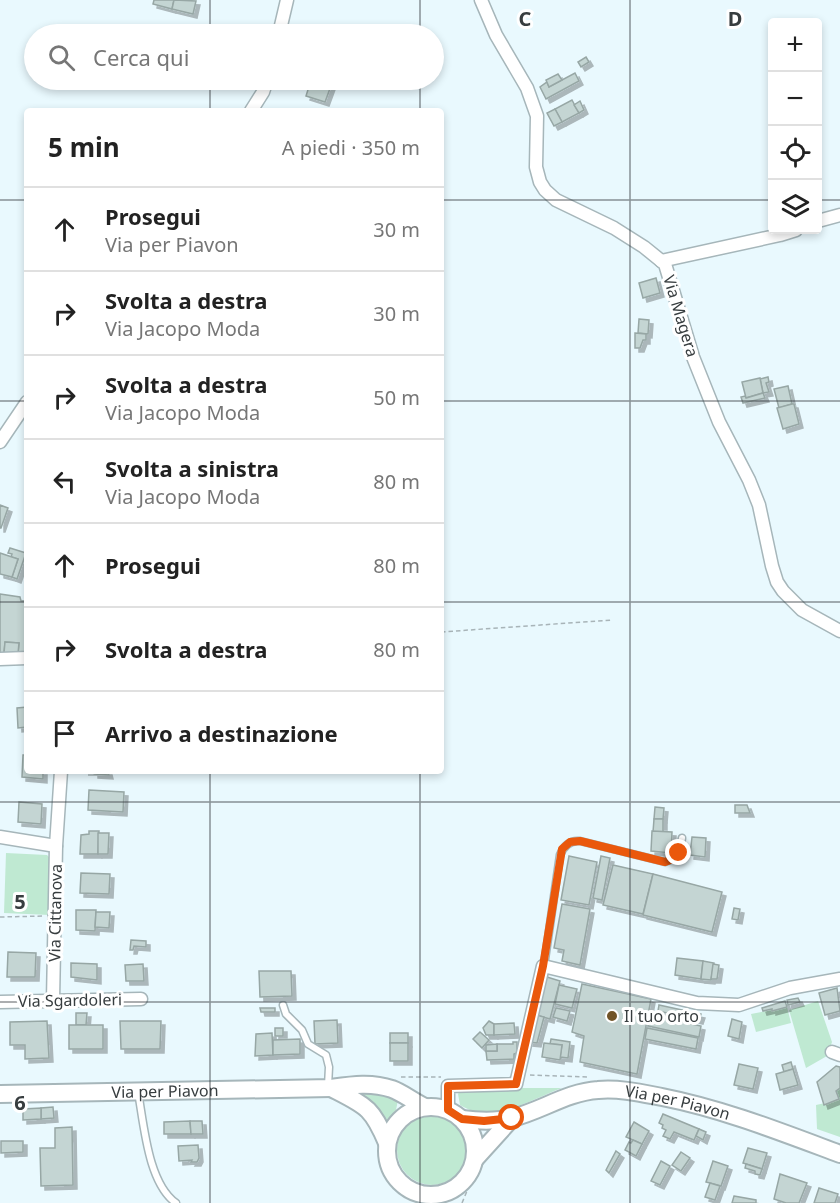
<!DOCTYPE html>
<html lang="it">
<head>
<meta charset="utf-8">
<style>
  :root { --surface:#fff; --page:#f6f6f6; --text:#222; --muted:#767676; --line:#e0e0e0 }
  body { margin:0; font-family:"Noto Sans",sans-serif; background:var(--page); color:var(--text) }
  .controls { position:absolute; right:18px; top:18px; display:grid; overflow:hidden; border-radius:6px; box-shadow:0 3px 9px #0003 }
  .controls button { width:54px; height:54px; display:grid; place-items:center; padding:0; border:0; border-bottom:2px solid var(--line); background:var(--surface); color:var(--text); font:30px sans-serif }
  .stop { position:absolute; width:18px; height:18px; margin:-14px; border:4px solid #ea580c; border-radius:50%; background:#fff }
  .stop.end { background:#ea580c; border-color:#fff; box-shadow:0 2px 6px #0008 }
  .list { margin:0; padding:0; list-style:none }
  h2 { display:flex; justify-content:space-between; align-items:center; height:78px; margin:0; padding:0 24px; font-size:26px }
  h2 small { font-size:20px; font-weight:400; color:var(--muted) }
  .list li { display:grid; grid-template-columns:39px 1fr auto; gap:18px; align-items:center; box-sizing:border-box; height:84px; padding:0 24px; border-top:2px solid var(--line) }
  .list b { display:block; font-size:22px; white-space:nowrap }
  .list p { margin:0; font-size:20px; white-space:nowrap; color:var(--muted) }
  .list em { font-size:20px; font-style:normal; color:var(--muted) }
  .icon { flex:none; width:33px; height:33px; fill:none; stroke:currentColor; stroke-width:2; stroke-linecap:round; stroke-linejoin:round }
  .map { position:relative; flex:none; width:840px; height:1203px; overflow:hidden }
  .search { position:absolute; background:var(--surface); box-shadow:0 3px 9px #0003; left:24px; top:24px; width:420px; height:66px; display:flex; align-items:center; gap:15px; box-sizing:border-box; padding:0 21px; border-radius:33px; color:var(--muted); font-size:22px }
  .panel { position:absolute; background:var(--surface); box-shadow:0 3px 9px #0003; left:24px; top:108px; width:420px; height:666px; border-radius:6px }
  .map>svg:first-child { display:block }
  .green { fill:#bfe9d2 }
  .building { fill:#c4d5d3; stroke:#97a7a5; stroke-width:1.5; filter:url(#shadow) }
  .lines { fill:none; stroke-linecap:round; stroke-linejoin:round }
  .lane-casing { stroke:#a6b6ba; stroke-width:9 }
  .street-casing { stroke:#a6b6ba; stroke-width:15 }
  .secondary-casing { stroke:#a6b6ba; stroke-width:20 }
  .path { stroke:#a8b4b8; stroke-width:1.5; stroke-dasharray:4.5 3; stroke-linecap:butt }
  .lane { stroke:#fff; stroke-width:6 }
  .street { stroke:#fff; stroke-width:12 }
  .secondary { stroke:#fff; stroke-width:16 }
  .route { stroke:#ea580c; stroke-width:8 }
  .grid { fill:none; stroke:#373d3f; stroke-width:1.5; stroke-opacity:0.55 }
  .poi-dot { fill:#715427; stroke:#fff; stroke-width:2 }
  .labels { text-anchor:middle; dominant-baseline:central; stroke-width:6; stroke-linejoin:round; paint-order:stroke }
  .street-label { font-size:16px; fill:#373d3f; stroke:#fff }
  .poi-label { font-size:16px; fill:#373d3f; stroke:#fff; text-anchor:start }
  .grid-label { font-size:20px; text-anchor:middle; font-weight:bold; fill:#373d3f; stroke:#fff; stroke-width:6; stroke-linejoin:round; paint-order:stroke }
</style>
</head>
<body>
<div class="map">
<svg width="840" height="1203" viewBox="0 0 840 1203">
  <defs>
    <filter id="shadow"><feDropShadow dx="4" dy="4" stdDeviation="0" flood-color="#0004"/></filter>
  </defs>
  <rect width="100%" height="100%" fill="#e9f9fe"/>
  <!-- green -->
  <g class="green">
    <path d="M6,853l41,2 4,4 -1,56 -46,-2z"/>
    <path d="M818,1001l14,41 -5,14 -21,12 -17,-58z"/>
    <path d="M787,1007l4,16 -35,9 -5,-18z"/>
    <path d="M349,1088l27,1 22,11 -2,10 -11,13c-8,-18 -19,-26 -36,-35z"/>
    <path d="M462,1088h100c-30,11 -71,37 -102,17l-2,-11z"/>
    <path d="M840,1088v49l-23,-8 -1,-24 23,-5 -3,-9z"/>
    <circle cx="432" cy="1150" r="35"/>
  </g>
  <!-- building -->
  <g class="building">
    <path d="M174,0l-2,9 -19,-5 1,-4z"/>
    <path d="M174,0l22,1 -3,13 -21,-5z"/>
    <path d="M321,28l11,2 7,4h-20z"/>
    <path d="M586,57l3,5 -8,5 -3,-5z"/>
    <path d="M575,73l4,8 -33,18 -6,-12 7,-5 2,5z"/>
    <path d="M558,74l4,6 -13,7 -3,-7z"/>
    <path d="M311,80h12l9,3 -7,19 -19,-6z"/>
    <path d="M572,100l7,13 -17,9 -7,-13z"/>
    <path d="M580,101l4,9 -5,3 -5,-8z"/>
    <path d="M555,109l7,13 -8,4 -7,-13z"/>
    <path d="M656,278l4,15 -17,5 -4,-15z"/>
    <path d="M639,319l10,1 -1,14 -10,-1z"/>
    <path d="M635,333l11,1v6h-3l-3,8h-5z"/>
    <path d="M768,377l1,5 -3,1 3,9 -6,1 -3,-14z"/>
    <path d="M760,378l3,15 -17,5 -4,-16z"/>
    <path d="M788,386l4,18 -13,4 -5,-19z"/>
    <path d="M763,393l2,5 -22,5 -2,-6 4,-1 1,2z"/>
    <path d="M792,404h2l5,20 -16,5 -6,-21z"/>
    <path d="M0,505l8,3 -7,20h-1z"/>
    <path d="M10,548l16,5 -9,26 -5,-2 6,-18 -7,-2 1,-3 -4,-1z"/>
    <path d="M0,553l18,6 -6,18 -12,-3z"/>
    <path d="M0,594l20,3 1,4h6v52l-9,1 1,-11 -14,-1 -1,11h-4z"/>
    <path d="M5,642l14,1 -1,11 -14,-1z"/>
    <path d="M27,707v20l-9,1 -1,-20z"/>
    <path d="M23,755h4v16h16v8l-21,-2z"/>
    <path d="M84,771h24l1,4 -15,-1v-3z"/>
    <path d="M89,790l35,2 -1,20 -35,-2z"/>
    <path d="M19,802l23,2 -1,20 -23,-2z"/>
    <path d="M735,805h12l3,8h-15z"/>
    <path d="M655,807l9,1 -1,11h-9z"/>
    <path d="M654,819h9v13h-10z"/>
    <path d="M89,831h10l-1,23h-18l1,-19 8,-1z"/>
    <path d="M652,831l20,1 -1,21 -20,-2z"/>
    <path d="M98,833h11l-1,21h-10z"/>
    <path d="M692,837l14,1 -1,19 -15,-2z"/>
    <path d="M569,856l28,6 -8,43 -28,-5z"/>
    <path d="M601,856l9,2 -8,42 -9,-2z"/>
    <path d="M613,865l40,9 -10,40 -40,-9z"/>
    <path d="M81,873l29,1 -1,20 -29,-1z"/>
    <path d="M653,874l69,18 -10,40 -69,-17z"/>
    <path d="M562,904l28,5 -10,56 -18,-4 2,-11 -10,-2z"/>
    <path d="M734,908l6,1 -2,11 -6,-1z"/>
    <path d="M76,910h20l-1,21 -19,-1z"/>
    <path d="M96,912h14l-1,16 -14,-1z"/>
    <path d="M131,940l15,1v6l-12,-1 -1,4h-3z"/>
    <path d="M8,952l28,1 -1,24h-28z"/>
    <path d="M677,958l26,3 -2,18 -26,-4z"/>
    <path d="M703,961l11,2 -3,17 -10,-1z"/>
    <path d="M71,963l26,1v16l-26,-3z"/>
    <path d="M143,964l1,17h-18l-1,-16z"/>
    <path d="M713,964l6,1 -2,14h-6z"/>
    <path d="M259,971h32l1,25 -32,1z"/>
    <path d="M547,977l13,4 -10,38 -14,-4z"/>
    <path d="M582,984l69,15 -14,75 -57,-12 4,-26 -12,-4z"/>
    <path d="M559,985l18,4 -5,19 -17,-4z"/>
    <path d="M837,988l3,23 -15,4 -6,-22z"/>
    <path d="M798,998l2,4 -12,3 -1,-5z"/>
    <path d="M785,1001l2,6 -15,4v-2l-9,2 -1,-3z"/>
    <path d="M659,1005l42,9 -2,6 -41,-9z"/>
    <path d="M260,1008h15v4h-14z"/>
    <path d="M556,1008l14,3 -3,10 -14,-4z"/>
    <path d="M76,1013h11l-1,12h-10z"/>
    <path d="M536,1015l8,2 -7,26 -8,-1z"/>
    <path d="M650,1015l51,11 -2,11 -51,-11z"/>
    <path d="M732,1019l10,3 -3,17 -11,-3z"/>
    <path d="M337,1020l1,23 -23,1 -1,-23z"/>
    <path d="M47,1021l2,37 -24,1v-14h-15v-23z"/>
    <path d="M120,1021h41l-1,28h-39z"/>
    <path d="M489,1021l5,3v11h-8l-3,-7z"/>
    <path d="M514,1023l1,11 -21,1v-11z"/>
    <rect x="69" y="1025" width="34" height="24"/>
    <rect x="275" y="1028" width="8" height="8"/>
    <path d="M647,1028l51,10 -2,11 -51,-10z"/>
    <path d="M480,1032l9,8 -7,8 -9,-9z"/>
    <path d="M272,1033l1,22 -18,1 1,-22z"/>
    <rect x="390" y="1033" width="18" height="10"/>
    <path d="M300,1039v15l-27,1v-15z"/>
    <path d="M551,1039l19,3 -2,16 -8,-1 2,-12 -12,-1z"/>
    <path d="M513,1042h4v11l-3,1v5l-27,1 -1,-9h11v-7h16z"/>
    <rect x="390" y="1043" width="18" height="18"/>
    <path d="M544,1043l18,2 -2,15 -18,-3z"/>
    <path d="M497,1044v7h-11v-6z"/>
    <path d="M791,1062l2,7 -9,3 -2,-7z"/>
    <path d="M739,1064l19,4 -5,21 -19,-4z"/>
    <path d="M836,1066l4,1v21l-4,3 3,8 -15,6 -7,-23z"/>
    <path d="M793,1069l5,16 -18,5 -4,-16z"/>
    <path d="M53,1107l1,11 -13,1v-11z"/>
    <path d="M41,1108v11l-18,1v-11z"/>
    <path d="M663,1114l36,15 -5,11 -20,-8 -4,7 -7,-3 3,-6 -4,-2 1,-3 -4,-2z"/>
    <path d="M190,1121l1,13h-27v-12z"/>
    <path d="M190,1121h12l1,13h-12z"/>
    <path d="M634,1122l15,9 -7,13 -16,-7z"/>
    <path d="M72,1127l1,58 -32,1 -1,-38h15v-20z"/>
    <path d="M699,1129l7,3 -3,8 -7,-4z"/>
    <path d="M633,1140l9,4 -6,12 -11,-6 4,-8 2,1z"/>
    <path d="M1,1141h22v11l-22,1z"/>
    <path d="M198,1145l1,13 -2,4h-6l1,-2 -13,1 -1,-15z"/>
    <path d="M748,1148l19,5 -5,16 -19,-6z"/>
    <path d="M616,1151l4,3 -11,19 -3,-3z"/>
    <path d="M681,1152l9,6 -9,13 -9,-6z"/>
    <path d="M661,1161l9,5 -10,19 -9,-4z"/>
    <path d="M713,1161l15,5 -7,20 -15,-4z"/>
    <path d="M746,1164l16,5 -2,6 -5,-1v-3l-10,-3z"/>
    <path d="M780,1174l27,9 -8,20h-13l-12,-4z"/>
    <path d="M710,1183l10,3 -5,14 -10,-3z"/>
    <path d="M819,1188l19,6 -3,9h-21z"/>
    <path d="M734,1196l22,4v3h-24z"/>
  </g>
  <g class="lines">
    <defs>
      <g id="lane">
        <path d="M544,966l16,-111c4,-10 10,-15 20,-14l85,21c13,-4 15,-11 17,-24"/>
        <path d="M283,1005l3,9 16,16 6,14 18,11 3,12 -1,19"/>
        <path d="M138,1092c6,33 10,91 38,111"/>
      </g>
      <g id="street">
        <path d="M481,0l15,35 31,53 10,28 -1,51 4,15 5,8 11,10 58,28 30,19 21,17 28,93 26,65 30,58 10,25 13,61 5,16 6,9 19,19 38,21"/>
        <path d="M279,34l8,-34"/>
        <path d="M251,111l12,-19 4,-12"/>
        <path d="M818,221l22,-6"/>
        <path d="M661,261l119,-26 16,-5"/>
        <path d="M0,442l27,-40"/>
        <path d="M0,659l27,-1"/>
        <path d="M0,837l56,9 -3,154"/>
        <path d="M56,846l5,-75"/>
        <path d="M0,1002l141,-3"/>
        <path d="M832,1052l8,3"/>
        <path d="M448,1110v-24l68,-2 27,-118 154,37 42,2 51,-17 50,-9"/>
      </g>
      <g id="secondary">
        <path d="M331,1088c35,18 41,19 56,55"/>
        <path id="s1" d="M0,1094l331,-6c21,-3 40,-6 61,1 11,4 22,13 33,18"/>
        <circle cx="431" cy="1151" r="44"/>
        <path id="s2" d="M462,1119c16,2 33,3 50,-1 29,-7 55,-26 86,-28 21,-2 43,3 64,7 61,12 119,35 178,57"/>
        <path d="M475,1159l37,-41"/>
      </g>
    </defs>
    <!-- lane casing -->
    <use href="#lane" class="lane-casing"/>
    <!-- street casing -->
    <use href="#street" class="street-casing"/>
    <!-- secondary casing -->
    <use href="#secondary" class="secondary-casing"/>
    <!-- path -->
    <g class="path">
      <path d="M441,632l171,-12"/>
      <path d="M0,917l45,-1"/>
      <path d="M530,1075l58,2"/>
      <path d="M401,1077h40"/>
      <path d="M462,1203l5,-12 -2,-12"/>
    </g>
    <!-- lane -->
    <use href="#lane" class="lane"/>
    <!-- street -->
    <use href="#street" class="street"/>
    <!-- secondary -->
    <use href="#secondary" class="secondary"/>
  </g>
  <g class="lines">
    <!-- route -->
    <path class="route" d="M512,1118l-28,3 -22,-2 -14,-9v-24l68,-2 27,-118 19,-117 8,-7 10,-1 85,21 10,-4 4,-5"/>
  </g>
  <!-- grid -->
  <path class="grid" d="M210,0v34M420,0v34M630,0v1203M210,80v31M420,80v31M0,200h27M441,200h331M818,200h22M0,401h27M441,401h399M0,602h27M441,602h399M210,771v432M420,771v432M0,802h840M0,1002h840"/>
  <!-- markers -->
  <circle class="poi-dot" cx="612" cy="1016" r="6"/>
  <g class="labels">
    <!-- street labels -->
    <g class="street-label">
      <text transform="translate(681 316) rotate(73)">Via Magera</text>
      <text transform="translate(55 913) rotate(-89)">Via Cittanova</text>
      <text transform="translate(70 1000) rotate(-1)">Via Sgardoleri</text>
      <text stroke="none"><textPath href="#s1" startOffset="165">Via per Piavon</textPath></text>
      <text stroke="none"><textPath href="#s2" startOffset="222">Via per Piavon</textPath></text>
    </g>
    <!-- poi labels -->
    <g class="poi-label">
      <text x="624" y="1016">Il tuo orto</text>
    </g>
  </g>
  <g class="grid-label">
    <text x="525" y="26">C</text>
    <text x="735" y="26">D</text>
    <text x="20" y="909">5</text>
    <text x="20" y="1110">6</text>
  </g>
</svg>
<div class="controls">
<button>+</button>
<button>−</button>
<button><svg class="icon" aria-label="locate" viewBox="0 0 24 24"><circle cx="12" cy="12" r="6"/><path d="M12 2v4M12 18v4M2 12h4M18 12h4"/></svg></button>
<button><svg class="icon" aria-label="layers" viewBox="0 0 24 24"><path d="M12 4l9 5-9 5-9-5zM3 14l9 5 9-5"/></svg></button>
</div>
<div class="stop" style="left:512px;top:1118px"></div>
<div class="stop end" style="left:679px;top:853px"></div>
<div class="search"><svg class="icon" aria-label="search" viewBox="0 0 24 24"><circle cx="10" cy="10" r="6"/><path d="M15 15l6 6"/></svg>Cerca qui</div>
<section class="panel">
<h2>5 min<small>A piedi · 350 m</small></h2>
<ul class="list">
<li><svg class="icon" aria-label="ahead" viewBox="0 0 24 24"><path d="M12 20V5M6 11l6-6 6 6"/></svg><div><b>Prosegui</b><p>Via per Piavon</p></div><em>30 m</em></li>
<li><svg class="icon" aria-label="right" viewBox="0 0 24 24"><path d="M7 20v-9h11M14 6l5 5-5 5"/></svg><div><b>Svolta a destra</b><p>Via Jacopo Moda</p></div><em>30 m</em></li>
<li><svg class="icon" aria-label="right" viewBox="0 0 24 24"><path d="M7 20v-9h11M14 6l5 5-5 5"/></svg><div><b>Svolta a destra</b><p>Via Jacopo Moda</p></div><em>50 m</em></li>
<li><svg class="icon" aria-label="left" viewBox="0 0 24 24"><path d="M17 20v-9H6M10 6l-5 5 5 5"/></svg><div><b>Svolta a sinistra</b><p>Via Jacopo Moda</p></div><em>80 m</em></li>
<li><svg class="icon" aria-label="ahead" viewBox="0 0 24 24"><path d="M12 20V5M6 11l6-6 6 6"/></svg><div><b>Prosegui</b></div><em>80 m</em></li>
<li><svg class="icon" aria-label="right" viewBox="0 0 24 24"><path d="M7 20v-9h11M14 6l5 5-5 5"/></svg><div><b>Svolta a destra</b></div><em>80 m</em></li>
<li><svg class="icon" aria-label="arrive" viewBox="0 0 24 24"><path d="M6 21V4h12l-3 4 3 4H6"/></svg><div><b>Arrivo a destinazione</b></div></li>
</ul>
</section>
</div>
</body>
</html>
